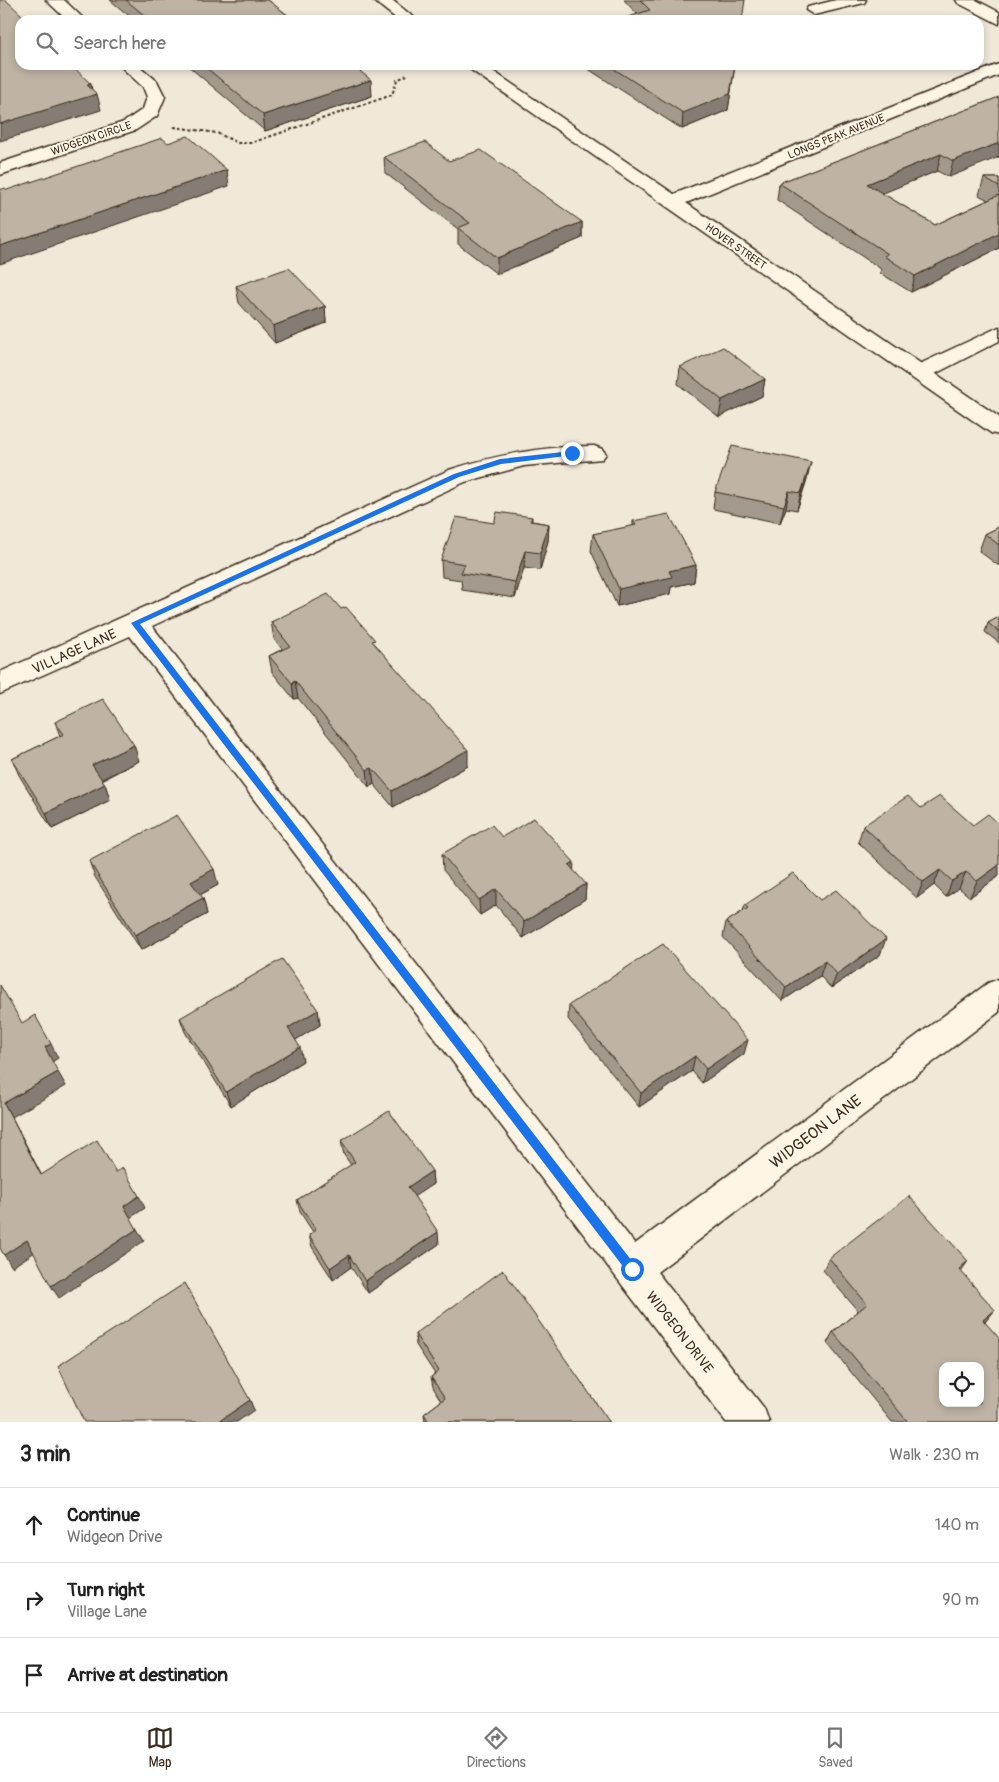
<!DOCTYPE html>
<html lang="en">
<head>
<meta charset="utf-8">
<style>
	:root { --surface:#fff; --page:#f2f2f2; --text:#222; --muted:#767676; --line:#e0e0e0; --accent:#3b2a1e }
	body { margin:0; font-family:Pangolin,sans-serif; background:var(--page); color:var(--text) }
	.controls { position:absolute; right:15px; bottom:15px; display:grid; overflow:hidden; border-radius:10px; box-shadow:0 2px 8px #0003 }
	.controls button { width:45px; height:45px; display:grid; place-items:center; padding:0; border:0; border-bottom:1px solid var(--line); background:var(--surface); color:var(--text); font:25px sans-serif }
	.stop { position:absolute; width:15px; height:15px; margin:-11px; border:4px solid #1a73e8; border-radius:50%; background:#fff }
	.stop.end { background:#1a73e8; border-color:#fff; box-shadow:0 1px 5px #0008 }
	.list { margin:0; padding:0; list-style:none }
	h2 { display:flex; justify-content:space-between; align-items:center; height:65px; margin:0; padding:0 20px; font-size:21px }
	h2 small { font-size:16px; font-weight:400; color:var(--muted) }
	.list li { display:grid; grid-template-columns:32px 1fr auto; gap:15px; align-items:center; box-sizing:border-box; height:75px; padding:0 20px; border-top:1px solid var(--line) }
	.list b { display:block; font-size:19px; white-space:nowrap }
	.list p { margin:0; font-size:16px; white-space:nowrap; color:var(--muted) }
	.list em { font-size:16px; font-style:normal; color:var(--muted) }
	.icon { flex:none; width:28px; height:28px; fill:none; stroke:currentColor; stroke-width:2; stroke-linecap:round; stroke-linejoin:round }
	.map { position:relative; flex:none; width:999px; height:1422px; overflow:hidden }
	.search { position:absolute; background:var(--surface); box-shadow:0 2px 8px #0003; left:15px; right:15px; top:15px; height:55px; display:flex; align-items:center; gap:12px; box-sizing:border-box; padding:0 18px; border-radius:15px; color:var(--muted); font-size:19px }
	.sheet { height:290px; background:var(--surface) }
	nav { display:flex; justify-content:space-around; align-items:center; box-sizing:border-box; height:70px; border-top:1px solid var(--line); background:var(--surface); font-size:14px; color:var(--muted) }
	nav a { display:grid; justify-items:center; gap:2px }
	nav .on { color:var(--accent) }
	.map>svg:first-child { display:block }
</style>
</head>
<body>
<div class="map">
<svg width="999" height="1422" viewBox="0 0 999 1422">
	<rect width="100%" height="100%" fill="#f0e9d9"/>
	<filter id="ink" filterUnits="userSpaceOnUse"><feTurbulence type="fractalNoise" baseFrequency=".02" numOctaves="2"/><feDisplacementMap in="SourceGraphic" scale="10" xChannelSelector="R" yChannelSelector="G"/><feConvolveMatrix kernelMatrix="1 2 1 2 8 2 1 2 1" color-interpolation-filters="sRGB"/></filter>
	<g filter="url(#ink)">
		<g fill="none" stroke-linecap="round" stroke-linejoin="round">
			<g stroke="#3b2a1e" stroke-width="3">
				<path id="street" d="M46 0H64L85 20H67Z
					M836 0H866L864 3 814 15 806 10 808 7Z
					M956 0H976L999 12V24L958 3Z
					M119 65H138L157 81 165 97 157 116 136 130 0 175V163L124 122 143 109 147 97 143 87Z
					M999 327V341L927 378 919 380 911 378 908 373 911 368Z
					M594 446 602 449 606 454 602 459 524 466 465 482 152 626 635 1244 988 983 999 979V1012L657 1272 764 1408 769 1422H726L130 636 0 694V672L449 470C496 455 543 446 594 446Z"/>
			</g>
			<g stroke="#3b2a1e" stroke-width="3">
				<path id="secondary" d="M373 0H392L417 20H398Z
					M999 64V75L686 203 999 417V435L991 433 464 65H484L674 194Z"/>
			</g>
			<path stroke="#3b2a1e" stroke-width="2" stroke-dasharray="3 2.5" stroke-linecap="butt" d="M174 127 217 133 238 143H251L392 95 397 80 407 75"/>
			<use href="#street" fill="#fcf5e5" fill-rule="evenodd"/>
			<use href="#secondary" fill="#fcf5e5" fill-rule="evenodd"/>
		</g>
		<path fill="#a39a8d" stroke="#3b2a1e" d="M110 0H268L294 20H134Z
			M624 0H745L637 14Z
			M187 65H352L372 96 265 131Z
			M582 65H735L728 110 682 129Z
			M999 97 949 177 937 171 882 193 935 225 988 200 979 195 984 178H999V248L911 292 880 273 881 269 777 200 779 183Z
			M384 157 449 161 582 222V238L497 274 458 244V229L385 173Z
			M236 286 325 306 326 323 275 343 239 303Z
			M680 367 765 379 762 396 719 417 678 384Z
			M807 479 797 510 786 508 780 523 713 509 715 492Z
			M532 517V521L549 524 548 541 540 570 524 568 515 598 462 590 461 580 442 577 441 560 494 523Z
			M633 521 696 565 694 582 671 587 670 594 617 606 591 551 593 534 633 526Z
			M999 527V566L979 551 985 534Z
			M341 609 376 645 468 766 393 807 374 784 369 787 298 698 294 699 272 672 269 656 282 649 274 639 271 622Z
			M999 617V643L985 632 988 623Z
			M55 722 139 761 102 780 105 784 110 800 52 829 19 775 12 759 60 736Z
			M921 808 999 876 970 897 959 888 946 897 934 885 917 898 858 842 863 826Z
			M502 837 586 884 585 899 523 938 496 905 480 915 443 870 442 854Z
			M89 861 218 885 200 895 203 898 207 914 141 950 95 877Z
			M820 900 880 955 831 988 820 976 782 1001 723 937 726 922 743 911 745 905Z
			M569 1005 744 1054 702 1083 692 1071 639 1107 568 1019Z
			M318 1010 320 1025 295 1040 303 1061 231 1106 185 1032 180 1018Z
			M341 1141 432 1171 433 1184 414 1196 439 1244 368 1293 351 1267 333 1280 312 1247 309 1235 313 1232 300 1212 297 1200 351 1165 344 1155Z
			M829 1258 961 1271 986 1321 985 1322 999 1422H892L827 1343 833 1332 858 1311 823 1270Z
			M415 1334 610 1422H425L424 1414 441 1401 433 1387 431 1377 435 1374 416 1345Z"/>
		<path fill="#857d73" stroke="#3b2a1e" d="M735 65 728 110 682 129 683 113Z
			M371 80 372 96 265 131 263 115Z
			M91 84 93 96 97 94 101 110 0 141V124Z
			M999 143V157L949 177 953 161Z
			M941 154 937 171 864 201 867 184Z
			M227 170 229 186 0 264V246Z
			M582 222V238L497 274V258Z
			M999 233V248L911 292 915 276Z
			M325 306 326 323 275 343 273 326Z
			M765 379 762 396 719 417 722 400Z
			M811 462 807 479 797 510 801 493Z
			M789 491 786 508 780 523 784 506Z
			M549 524 548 541 540 570V553Z
			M525 551 524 568 515 598V582Z
			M696 565 694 582 671 587 670 594 617 606 619 589 669 571Z
			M295 681 298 698 294 699 292 683Z
			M134 745 139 761 98 781 92 765Z
			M468 750V766L393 807 392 791Z
			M372 768 374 784 369 787 367 770Z
			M105 784 110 800 52 829 46 813Z
			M574 862 573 878 569 865Z
			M999 865V876L970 897 977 881Z
			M214 869 218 885 196 897 191 882Z
			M940 870 934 885 917 898 923 882Z
			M966 872 959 888 946 897 952 881Z
			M586 884 585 899 523 938 524 922Z
			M496 889V905L480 915 479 900Z
			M203 898 207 914 141 950 135 935Z
			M886 939 880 955 831 988 837 974Z
			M825 961 820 976 782 1001 786 987Z
			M318 1010 320 1025 291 1043 288 1028Z
			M748 1040 744 1054 702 1083 706 1069Z
			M51 1044 58 1058 52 1062 45 1047Z
			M300 1047 303 1061 231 1106 226 1092Z
			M695 1056 692 1071 639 1107 641 1093Z
			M58 1072 66 1086 12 1117 48 1188 41 1175 4 1103Z
			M432 1171 433 1184 409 1200 408 1187Z
			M139 1196 145 1208 130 1218 124 1206Z
			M137 1229 144 1241 59 1298 51 1286Z
			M438 1232 439 1244 368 1293 365 1281Z
			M27 1240 35 1252 12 1267 4 1255Z
			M349 1255 351 1267 333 1280 330 1268Z
			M968 1261 960 1273 959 1269Z
			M995 1310 986 1321 975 1331 983 1320Z
			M250 1400 254 1410 237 1422H218Z"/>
		<path fill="#beb3a4" stroke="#3b2a1e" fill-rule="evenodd" d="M0 0H6L27 20H20V65H71L91 84 87 85 97 94 0 124Z
			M126 0H268L294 20H150Z
			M640 0H745L742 20H619L650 10Z
			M203 65H352L371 80 263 115Z
			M608 65H735L730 94 683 113Z
			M999 97V143L953 161 941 154 867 184 935 225 999 195V233L915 276 884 256 888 254 779 183Z
			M188 136 227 170 0 246V190L5 188 7 190 162 138 168 143Z
			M425 142 449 161 481 150 582 222 497 258 458 228 470 223 384 157Z
			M984 178H999V187Z
			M289 268 325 306 273 326 236 286Z
			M723 347 765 379 722 400 680 367Z
			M732 446 811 462 801 493 789 491 784 506 715 492Z
			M497 512 532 517 530 521 549 524 540 553 525 551 515 582 461 573 465 564 441 560 456 517 494 523Z
			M669 514 696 565 669 571 672 577 619 589 593 534 636 525 633 521Z
			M999 527V545L985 534Z
			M328 594 341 609 346 607 375 640 372 641 468 750 392 791 372 768 367 770 295 681 292 683 269 656 290 646 271 622Z
			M999 617V632L988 623Z
			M103 699 134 745 92 765 105 784 46 813 12 759 64 734 55 722Z
			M908 796 921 808 940 796 973 825 988 814 999 824V865L977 881 966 872 952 881 940 870 923 882 863 826Z
			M177 815 214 869 191 882 203 898 135 935 89 861Z
			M534 818 574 862 569 865 586 884 524 922 496 889 479 900 442 854 492 825 502 837Z
			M793 873 820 900 836 890 886 939 837 974 825 961 786 987 726 922 748 908 745 905Z
			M663 944 748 1040 706 1069 695 1056 641 1093 569 1005Z
			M282 959 318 1010 288 1028 300 1047 226 1092 180 1018Z
			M0 985 22 1023 35 1015 51 1044 45 1047 58 1072 4 1103 41 1175 97 1140 116 1172 123 1168 139 1196 124 1206 137 1229 51 1286 27 1240 4 1255 0 1248Z
			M389 1111 432 1171 408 1187 438 1232 365 1281 349 1255 330 1268 309 1235 316 1230 297 1200 355 1162 341 1141Z
			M909 1196 968 1261 959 1269 995 1310 983 1320 999 1338V1422H908L833 1332 867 1304 829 1258ZM943 1366H980V1403H943Z
			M503 1270 608 1420 610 1422H429L424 1414 445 1398 431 1377 439 1371 415 1334Z
			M185 1283 250 1400 218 1422H84L58 1366Z"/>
	</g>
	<path fill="#1a73e8" d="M572 451 574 455 501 464 459 477 140 624 635 1265V1273L632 1274 628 1273 131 623 454 474 500 459Z"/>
	<g text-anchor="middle" stroke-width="4" stroke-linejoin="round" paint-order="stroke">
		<g font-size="11" fill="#3b2a1e" stroke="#fcf5e5">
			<text transform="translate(836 136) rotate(-22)" y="4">LONGS PEAK AVENUE</text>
			<text transform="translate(91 138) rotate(-19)" y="4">WIDGEON CIRCLE</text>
			<text transform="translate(736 246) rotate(35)" y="4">HOVER STREET</text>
		</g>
		<g font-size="14" fill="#3b2a1e" stroke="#fcf5e5">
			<text transform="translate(74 651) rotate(-24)" y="5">VILLAGE LANE</text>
			<text transform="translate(680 1332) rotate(52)" y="5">WIDGEON DRIVE</text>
		</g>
		<g font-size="16" fill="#3b2a1e" stroke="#fcf5e5">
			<text transform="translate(815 1131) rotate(-37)" y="6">WIDGEON LANE</text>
		</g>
	</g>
</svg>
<div class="controls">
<button><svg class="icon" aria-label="locate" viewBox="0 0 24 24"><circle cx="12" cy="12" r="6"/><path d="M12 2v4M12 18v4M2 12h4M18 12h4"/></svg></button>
</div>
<div class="stop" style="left:632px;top:1269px"></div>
<div class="stop end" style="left:572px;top:453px"></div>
<div class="search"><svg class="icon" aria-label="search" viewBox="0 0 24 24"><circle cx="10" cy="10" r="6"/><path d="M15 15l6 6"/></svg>Search here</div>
</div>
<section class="sheet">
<h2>3 min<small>Walk · 230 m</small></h2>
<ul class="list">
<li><svg class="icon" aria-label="ahead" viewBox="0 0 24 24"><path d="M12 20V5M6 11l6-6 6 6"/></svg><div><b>Continue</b><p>Widgeon Drive</p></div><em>140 m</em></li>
<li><svg class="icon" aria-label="right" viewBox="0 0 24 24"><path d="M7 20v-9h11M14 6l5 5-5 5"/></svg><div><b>Turn right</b><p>Village Lane</p></div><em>90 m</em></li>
<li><svg class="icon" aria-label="arrive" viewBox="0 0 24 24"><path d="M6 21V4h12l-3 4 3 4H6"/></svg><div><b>Arrive at destination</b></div></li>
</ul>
</section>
<nav>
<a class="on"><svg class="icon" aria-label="map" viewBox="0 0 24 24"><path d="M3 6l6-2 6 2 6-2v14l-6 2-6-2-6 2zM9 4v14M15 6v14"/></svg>Map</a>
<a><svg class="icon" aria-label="directions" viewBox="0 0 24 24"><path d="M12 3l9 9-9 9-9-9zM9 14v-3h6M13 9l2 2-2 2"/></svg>Directions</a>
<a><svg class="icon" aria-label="saved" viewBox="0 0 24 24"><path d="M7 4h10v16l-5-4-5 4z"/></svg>Saved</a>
</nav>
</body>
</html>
